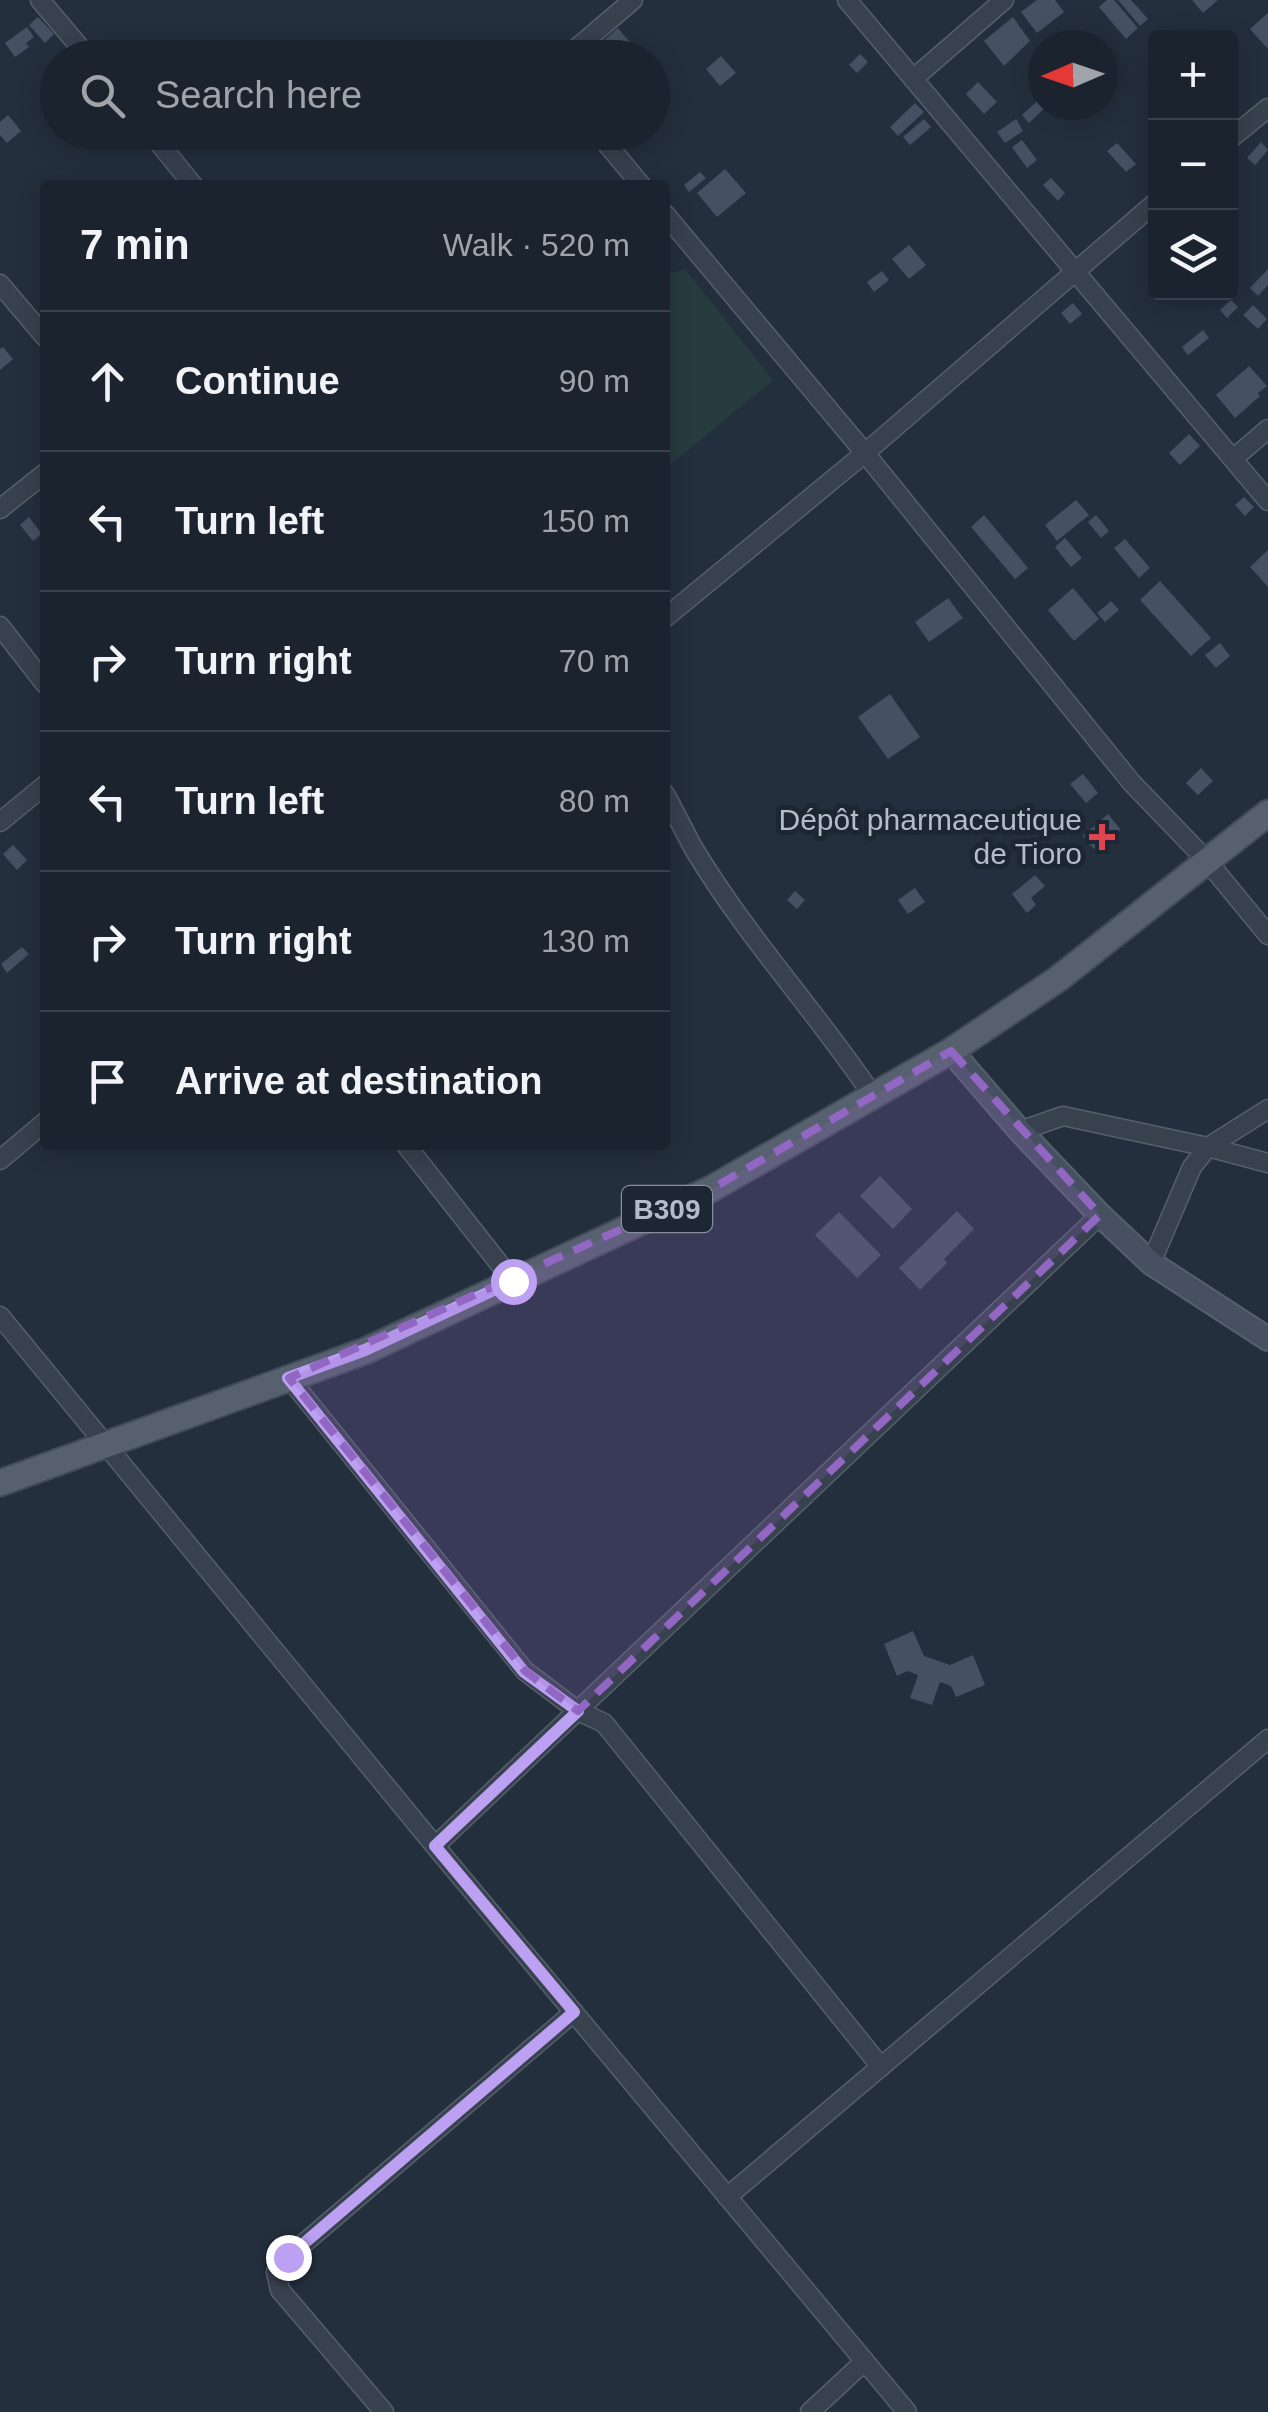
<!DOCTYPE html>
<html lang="en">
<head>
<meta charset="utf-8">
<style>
	:root { --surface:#1b232e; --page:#282f3a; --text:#f1f3f6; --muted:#a0a4aa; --line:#39404a }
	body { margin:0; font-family:Helvetica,sans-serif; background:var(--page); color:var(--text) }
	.controls { position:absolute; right:30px; top:30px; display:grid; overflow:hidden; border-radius:10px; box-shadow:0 5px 25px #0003 }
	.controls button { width:90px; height:90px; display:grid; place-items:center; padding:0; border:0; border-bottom:2px solid var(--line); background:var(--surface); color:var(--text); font:50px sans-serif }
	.compass { position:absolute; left:1028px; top:30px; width:90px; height:90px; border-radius:50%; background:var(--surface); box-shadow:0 5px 25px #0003; rotate:268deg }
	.stop { position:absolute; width:30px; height:30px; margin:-22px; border:8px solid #bca0f2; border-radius:50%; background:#fff }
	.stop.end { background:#bca0f2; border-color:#fff; box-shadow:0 2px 10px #0008 }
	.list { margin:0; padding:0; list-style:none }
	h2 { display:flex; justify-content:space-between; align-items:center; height:130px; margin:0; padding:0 40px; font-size:42px }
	h2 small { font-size:32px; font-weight:400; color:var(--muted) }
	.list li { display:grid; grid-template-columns:65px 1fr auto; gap:30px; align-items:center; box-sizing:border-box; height:140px; padding:0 40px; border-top:2px solid var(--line) }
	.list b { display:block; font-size:38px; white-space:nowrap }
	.list em { font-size:32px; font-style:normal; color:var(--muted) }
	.icon { flex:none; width:55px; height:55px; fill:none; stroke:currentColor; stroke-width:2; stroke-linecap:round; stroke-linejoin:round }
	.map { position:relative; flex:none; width:1268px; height:2412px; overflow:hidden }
	.search { position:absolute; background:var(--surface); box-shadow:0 5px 25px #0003; left:40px; top:40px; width:630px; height:110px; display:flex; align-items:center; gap:25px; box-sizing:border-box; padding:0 35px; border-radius:55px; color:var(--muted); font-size:38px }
	.panel { position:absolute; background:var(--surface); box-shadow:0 5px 25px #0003; left:40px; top:180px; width:630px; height:970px; border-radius:10px }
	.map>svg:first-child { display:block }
</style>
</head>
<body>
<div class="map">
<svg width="1268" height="2412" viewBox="0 0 1268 2412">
	<rect width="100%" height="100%" fill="#242f3e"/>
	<path fill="#263c3f" d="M685 269 773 380 665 469V276Z"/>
	<path fill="#455162" d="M1037 0H1055L1064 12 1037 33 1021 12Z
		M1107 0H1114L1138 28 1126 39 1099 7Z
		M1118 0H1131L1148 19 1140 26Z
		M1192 0H1218L1203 13Z
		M1268 13V49L1250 29Z
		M38 17 54 34 45 43 29 25Z
		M1013 17 1030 41 1004 66 984 41Z
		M27 27 34 37 26 43 29 47 15 57 5 43Z
		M618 28 638 52 632 58H613L601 43Z
		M597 44 607 58H580Z
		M860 54 868 62 857 73 849 65Z
		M721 56 736 73 720 86 706 69Z
		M978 82 997 102 984 114 966 94Z
		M1043 96V105H1048L1029 123 1022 115Z
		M915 103 924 112 898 136 890 127Z
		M8 115 21 131 7 143 0 135V122Z
		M924 119 931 127 910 145 903 137Z
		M1016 119 1023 131 1005 143 997 132Z
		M69 132H102L82 149Z
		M1022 140 1037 160 1027 168 1012 147Z
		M1261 142 1268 150 1255 165 1247 158Z
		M1117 143 1136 164 1126 172 1107 151Z
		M725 169 746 193 717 217 697 193Z
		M700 172 706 178 689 192 684 185Z
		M1051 178 1065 193 1058 201 1043 185Z
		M909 245 926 265 909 279 892 259Z
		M1268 269V285L1258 296 1250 288Z
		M882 271 889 280 874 292 867 282Z
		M1231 300 1238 307 1227 318 1220 310Z
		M1073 303 1082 314 1070 324 1061 313Z
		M1253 305 1267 319 1258 329 1243 315Z
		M1203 330 1209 338 1188 355 1182 347Z
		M3 347 13 359 0 370V349Z
		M1249 366 1267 386 1258 393 1260 396 1235 418 1216 395Z
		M1189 434 1200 446 1180 465 1169 453Z
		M1244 497 1254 507 1245 516 1235 505Z
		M1076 500 1089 515 1057 541 1045 525Z
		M984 515 1028 568 1015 579 971 527Z
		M1096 515 1109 531 1101 538 1088 522Z
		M29 517 42 534 33 541 20 525Z
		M1065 538 1082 558 1071 567 1055 547Z
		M1125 539 1150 568 1139 578 1114 548Z
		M1268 550V587L1250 567Z
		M1160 581 1211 638 1191 656 1140 600Z
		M1073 588 1099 619 1074 641 1048 610Z
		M948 598 963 618 929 642 915 622Z
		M1111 601 1119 610 1105 622 1097 613Z
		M1220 643 1230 656 1216 668 1205 655Z
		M890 694 920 737 888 759 858 717Z
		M1201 768 1213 781 1198 795 1186 783Z
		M1083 774 1098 793 1086 803 1070 784Z
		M1108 814 1121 830 1096 851 1083 836Z
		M13 845 27 860 17 870 3 854Z
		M1035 875 1045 886 1031 898 1036 905 1027 913 1012 894Z
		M915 888 925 902 908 914 898 900Z
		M795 891 805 900 797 909 787 900Z
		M22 947 29 954 7 973 1 964Z
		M880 1176 912 1209 893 1229 860 1196Z
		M957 1211 974 1229 944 1259 947 1263 920 1290 899 1268Z
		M839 1212 881 1255 857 1278 815 1235Z
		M913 1631 924 1656 950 1665 973 1655 985 1685 956 1697 951 1686 940 1682 932 1705 910 1698 918 1675 907 1671 897 1676 884 1644Z"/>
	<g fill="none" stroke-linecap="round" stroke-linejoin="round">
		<g stroke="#565f6c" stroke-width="21">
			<path id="street" d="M40 0 89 58
				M847 0 1268 501
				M565 58 633 0
				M913 79 1004 0
				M150 132 193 185
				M597 132 641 185
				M1230 139 1268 108
				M665 214 865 453 1131 782 1208 862 1268 935
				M0 284 45 337
				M1233 459 1268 429
				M0 509 45 473
				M665 618 865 453 1156 202
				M0 626 45 684
				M665 794C675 812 684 831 694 849 746 936 816 1011 873 1096
				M0 822 45 785
				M1020 1131 1063 1116 1208 1147 1268 1163
				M406 1145 513 1281
				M0 1160 45 1122
				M1151 1263 1192 1167 1208 1147 1268 1109
				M0 1316 435 1846 907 2412
				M289 1378 525 1671 578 1711 604 1723 881 2067
				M435 1846 1100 1215
				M727 2197 1268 1739
				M384 2412 280 2290 276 2272 288 2257 574 2012
				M810 2412 864 2362"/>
		</g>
		<g stroke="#565f6c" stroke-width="26">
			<path id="secondary" d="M951 1051 1020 1131 1100 1215 1151 1263 1268 1339"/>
		</g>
		<g stroke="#414a57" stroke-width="29">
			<path id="primary" d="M0 1483 365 1351 711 1189 951 1051 1058 979 1268 813"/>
		</g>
		<use href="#street" stroke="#38414e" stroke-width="18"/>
		<use href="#secondary" stroke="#465061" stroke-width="22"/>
		<use href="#primary" stroke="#56606e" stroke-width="25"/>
	</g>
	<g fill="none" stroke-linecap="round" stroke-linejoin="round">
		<path stroke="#bca0f2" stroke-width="12" d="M288 2257 574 2012 435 1846 578 1711 524 1672 288 1378 365 1350 513 1281"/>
	</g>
	<path fill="#9266c3" fill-opacity="0.2" stroke="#9266c3" stroke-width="8" stroke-dasharray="20 12" stroke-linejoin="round" d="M951 1051 1100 1215 578 1711 525 1671 289 1378 711 1189Z"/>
	<path fill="#e0444e" stroke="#1d2633" stroke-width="4" d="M1097 822h10v10h10v10h-10v10h-10v-10h-10v-10h10z"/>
	<g text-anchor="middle" stroke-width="10" stroke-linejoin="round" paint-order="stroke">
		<rect fill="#1d2633" stroke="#878f9c" stroke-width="2.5" x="622" y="1186" width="90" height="46" rx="8"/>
		<g font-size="28" font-weight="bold" fill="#b4bcc9">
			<text x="667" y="1219">B309</text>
		</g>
		<g font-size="30" fill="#b4bcc9" stroke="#1d2633" text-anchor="end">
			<text x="1082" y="830">Dépôt pharmaceutique<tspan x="1082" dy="34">de Tioro</tspan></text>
		</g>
	</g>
</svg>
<div class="controls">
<button>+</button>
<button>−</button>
<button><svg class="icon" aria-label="layers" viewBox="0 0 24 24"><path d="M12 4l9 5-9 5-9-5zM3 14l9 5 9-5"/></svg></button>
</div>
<svg class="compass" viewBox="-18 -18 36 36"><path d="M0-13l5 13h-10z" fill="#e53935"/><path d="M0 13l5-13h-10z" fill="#a0a4aa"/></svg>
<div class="stop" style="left:513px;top:1281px"></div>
<div class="stop end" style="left:288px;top:2257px"></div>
<div class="search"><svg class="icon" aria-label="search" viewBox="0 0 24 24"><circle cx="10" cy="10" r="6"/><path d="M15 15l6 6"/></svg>Search here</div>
<section class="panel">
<h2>7 min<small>Walk · 520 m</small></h2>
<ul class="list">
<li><svg class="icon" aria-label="ahead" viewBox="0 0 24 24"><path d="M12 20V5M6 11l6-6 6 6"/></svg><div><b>Continue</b></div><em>90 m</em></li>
<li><svg class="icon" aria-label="left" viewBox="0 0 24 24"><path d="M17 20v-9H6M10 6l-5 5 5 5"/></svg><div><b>Turn left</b></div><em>150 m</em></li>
<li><svg class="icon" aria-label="right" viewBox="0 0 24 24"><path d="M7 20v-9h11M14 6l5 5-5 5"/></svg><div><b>Turn right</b></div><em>70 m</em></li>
<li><svg class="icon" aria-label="left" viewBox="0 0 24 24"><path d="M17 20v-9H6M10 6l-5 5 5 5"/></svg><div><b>Turn left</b></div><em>80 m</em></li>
<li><svg class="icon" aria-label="right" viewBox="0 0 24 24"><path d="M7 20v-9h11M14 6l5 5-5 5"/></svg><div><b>Turn right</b></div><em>130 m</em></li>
<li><svg class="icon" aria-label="arrive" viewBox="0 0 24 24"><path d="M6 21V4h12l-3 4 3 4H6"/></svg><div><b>Arrive at destination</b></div></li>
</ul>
</section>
</div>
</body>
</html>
